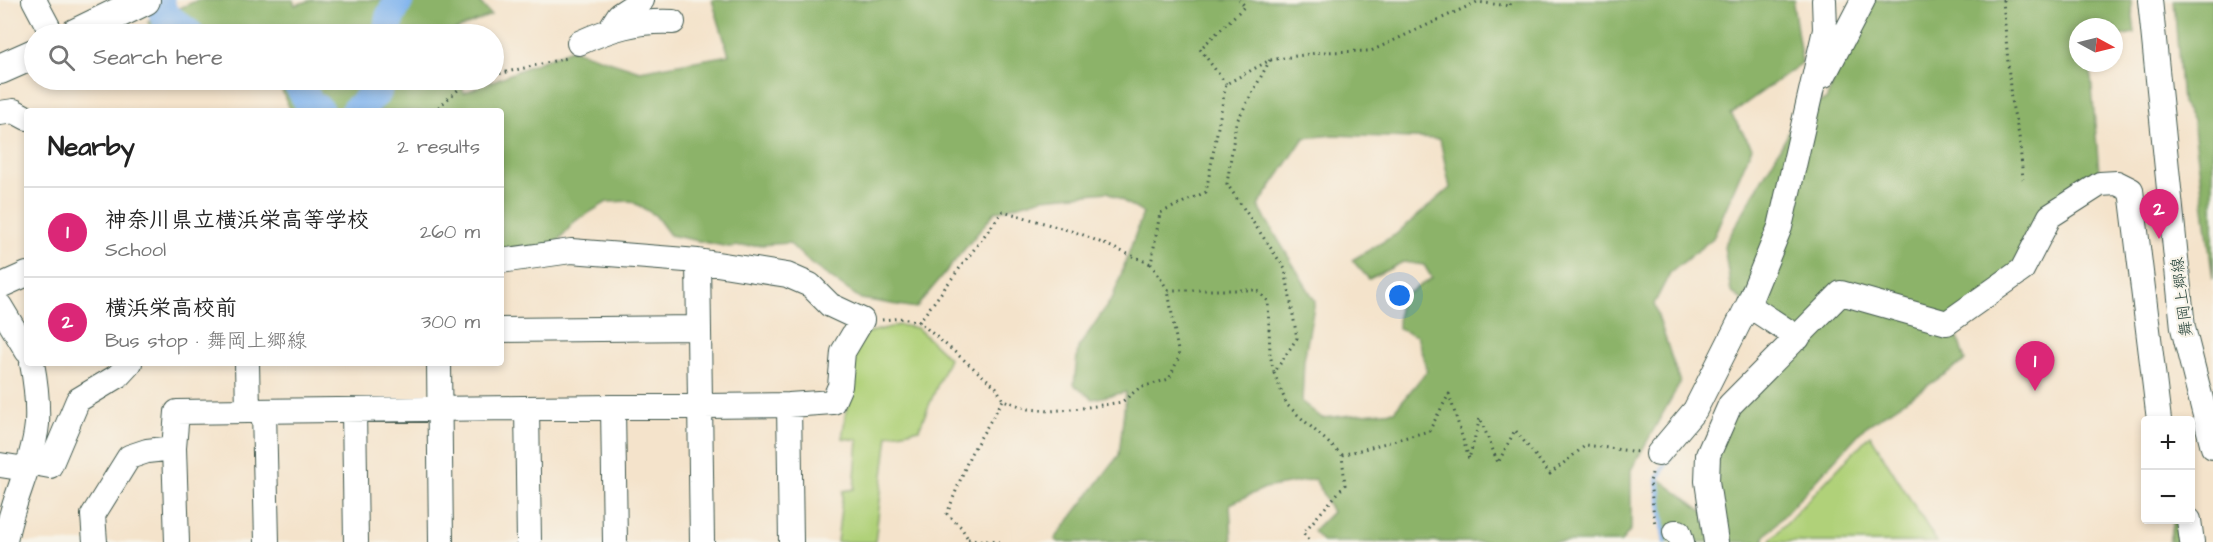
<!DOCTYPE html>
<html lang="en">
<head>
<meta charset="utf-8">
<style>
	:root { --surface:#fff; --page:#f6f6f6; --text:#222; --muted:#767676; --line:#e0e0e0; --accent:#db2777 }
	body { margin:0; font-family:"Architects Daughter","Klee One",sans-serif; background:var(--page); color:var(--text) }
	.controls { position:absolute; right:18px; bottom:18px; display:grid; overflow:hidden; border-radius:6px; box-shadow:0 3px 9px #0003 }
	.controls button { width:54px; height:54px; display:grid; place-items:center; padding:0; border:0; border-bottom:2px solid var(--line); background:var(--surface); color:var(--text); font:30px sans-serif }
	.compass { position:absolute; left:2069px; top:18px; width:54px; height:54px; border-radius:50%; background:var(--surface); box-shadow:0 3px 9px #0003; rotate:97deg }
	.you { position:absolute; left:1400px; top:296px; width:21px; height:21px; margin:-15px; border:4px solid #fff; border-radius:50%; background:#1a73e8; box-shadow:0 0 0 9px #1a73e833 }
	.badge { display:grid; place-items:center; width:39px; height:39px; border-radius:50%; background:var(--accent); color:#fff; font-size:20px; font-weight:700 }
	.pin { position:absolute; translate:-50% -50px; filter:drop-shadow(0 2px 3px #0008) }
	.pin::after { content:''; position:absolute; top:32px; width:21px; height:18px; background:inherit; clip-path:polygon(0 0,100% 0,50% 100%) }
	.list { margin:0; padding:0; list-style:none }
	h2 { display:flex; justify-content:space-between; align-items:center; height:78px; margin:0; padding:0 24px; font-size:26px }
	h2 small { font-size:20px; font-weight:400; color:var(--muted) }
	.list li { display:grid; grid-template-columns:39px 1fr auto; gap:18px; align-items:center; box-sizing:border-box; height:90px; padding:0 24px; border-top:2px solid var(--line) }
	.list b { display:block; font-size:22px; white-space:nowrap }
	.list p { margin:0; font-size:20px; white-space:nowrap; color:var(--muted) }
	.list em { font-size:20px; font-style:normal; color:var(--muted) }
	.icon { flex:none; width:33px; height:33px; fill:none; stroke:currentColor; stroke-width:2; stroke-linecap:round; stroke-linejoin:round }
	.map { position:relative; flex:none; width:2213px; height:542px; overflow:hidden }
	.search { position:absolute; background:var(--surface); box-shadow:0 3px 9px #0003; left:24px; top:24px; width:480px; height:66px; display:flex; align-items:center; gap:15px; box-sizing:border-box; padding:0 21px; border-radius:33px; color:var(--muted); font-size:22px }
	.panel { position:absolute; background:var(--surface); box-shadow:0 3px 9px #0003; left:24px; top:108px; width:480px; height:258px; border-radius:6px }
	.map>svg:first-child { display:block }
</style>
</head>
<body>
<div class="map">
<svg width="2213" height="542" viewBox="0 0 2213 542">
	<rect width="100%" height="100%" fill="#f7f3e8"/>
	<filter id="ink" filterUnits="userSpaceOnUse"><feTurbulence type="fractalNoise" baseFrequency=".0167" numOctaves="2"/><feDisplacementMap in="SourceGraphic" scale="12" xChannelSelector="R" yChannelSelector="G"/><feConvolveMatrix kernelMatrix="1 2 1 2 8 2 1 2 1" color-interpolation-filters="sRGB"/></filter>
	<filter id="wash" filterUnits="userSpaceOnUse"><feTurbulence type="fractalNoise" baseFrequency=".008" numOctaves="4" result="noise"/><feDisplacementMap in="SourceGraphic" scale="24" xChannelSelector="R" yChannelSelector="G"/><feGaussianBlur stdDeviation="1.35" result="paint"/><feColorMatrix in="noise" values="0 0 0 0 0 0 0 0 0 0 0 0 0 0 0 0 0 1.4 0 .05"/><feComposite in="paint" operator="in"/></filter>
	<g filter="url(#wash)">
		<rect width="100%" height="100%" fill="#f4e3cb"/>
		<path fill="#b0d179" stroke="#688756" stroke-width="1.5" d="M899 325 917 328 949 358 919 429 888 435 875 542H837L843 491 854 489 858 440 842 438 848 401 841 399 846 360 867 333Z
			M1870 435 1937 542H1771L1772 538Z"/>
		<path fill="#8cb369" stroke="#56784e" stroke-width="1.5" fill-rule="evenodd" d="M198 0H293L295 5 312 0H395L386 15 383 34H153L148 22Z
			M411 0H478L491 15 446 34H395L397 21Z
			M712 0H1795L1793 4 1802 63 1731 114 1752 147 1713 238 1670 273 1654 304 1680 383 1631 470V529L1621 542H1323L1313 531 1332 512 1315 479 1265 488 1230 504 1232 542H1059L1055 539 1119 455 1126 392 1093 399 1074 385 1078 348 1113 297 1143 213 1108 192 1043 198 995 212 916 308 861 299 811 264 789 243 728 247 670 235 655 215 631 201 607 202 575 221 553 247 501 255V111H366L383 92 385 80H460L464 93 571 49 640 71 729 55ZM1333 135 1440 139 1450 188 1395 235 1352 260 1369 279 1403 262 1424 265 1432 278 1399 299 1398 329 1417 336 1427 371 1394 411 1322 418 1302 402 1304 360 1315 301 1258 206 1304 138Z
			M1867 0H2131L2135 33 2114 37V27H2078V63H2090L2100 184 2050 216 2022 270 1952 319 1965 361 1865 427 1764 537V542H1665L1658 478 1713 519 1707 481 1730 405 1797 338 1731 292 1724 246 1787 136 1796 110 1826 100Z
			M2174 0H2213V279L2193 120 2182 103Z
			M300 80H374C372 102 346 118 324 109 311 103 305 91 300 80Z
			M293 87 304 107 310 111H291L282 91Z
			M2173 520H2189L2192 542H2169Z"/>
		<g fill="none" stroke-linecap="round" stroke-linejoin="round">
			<path stroke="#80b4ee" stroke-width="5" d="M1665 542 1658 478 1670 457"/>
			<path stroke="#80b4ee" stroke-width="30" d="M159 0 164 15 189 34
				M387 34 390 17 399 0
				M296 80 310 104 320 111
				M355 111 377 92 379 80"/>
		</g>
	</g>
	<g filter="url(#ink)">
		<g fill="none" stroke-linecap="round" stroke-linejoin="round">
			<g stroke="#3f564b" stroke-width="26">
				<path id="minor" d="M34 0 52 34
					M2150 0 2183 328 2213 447
					M610 29 619 15 642 0
					M579 43C610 29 638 20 673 22
					M1824 75 1863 0
					M0 113 14 111 27 118
					M698 261 702 542
					M0 286 27 274
					M1748 305 1780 227 1825 30 1824 0
					M0 306 27 351
					M501 330 699 328
					M247 363 248 411 789 405 833 402 840 386 843 352 862 320 830 305 810 285 787 275 698 261 571 251 501 261
					M439 363 441 542
					M789 405 791 542
					M613 407 615 542
					M527 408 529 542
					M354 410 356 542
					M264 411 267 542
					M174 448 177 542
					M1658 454 1695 410 1748 305 1798 338
					M28 462 50 466 78 400 118 376 130 363
					M0 465 26 469
					M2189 520 2192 542
					M1675 532H1679L1682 542
					M5 542C11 502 33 465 37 424 38 403 36 384 32 363
					M95 542 93 515 129 457 147 451 174 448 177 412 248 411
					M1716 542 1707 481 1708 455 1730 405 1841 293 1947 323 2022 270 2050 216 2100 184 2117 183 2131 190 2159 420"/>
			</g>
			<g stroke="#3f564b" stroke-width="32">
				<path id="major" d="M75 34 145 0
					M0 69 34 54"/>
			</g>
			<path stroke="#3f564b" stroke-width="3" stroke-dasharray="1.5 4.5" stroke-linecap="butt" d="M2003 0 2011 100 2019 135 2023 179
				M1270 60 1236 123 1227 184 1285 269 1297 338 1274 373 1287 405 1342 455 1345 485 1303 533 1311 542
				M494 75 567 58
				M1226 84 1200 49 1245 6 1239 0
				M434 111 467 82 477 80
				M1168 290 1151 264 1160 213 1206 192 1226 84 1270 60 1323 52 1371 51 1477 2 1510 6 1511 0
				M882 320 903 318 919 322 996 387 1003 400 1029 409 1050 411 1082 408 1122 402 1139 388 1169 379 1179 357 1168 290H1257L1268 301 1270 354 1274 373
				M919 322 1003 211 1081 234 1151 264
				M1342 455 1429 431 1449 394 1469 459 1480 418 1498 463 1515 430 1550 474 1586 445 1638 452
				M1652 473 1650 482 1655 525
				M968 539 999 542
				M970 542 961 527 947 514 970 455 1003 400"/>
			<use href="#minor" stroke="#fff" stroke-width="24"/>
			<use href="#major" stroke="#fff" stroke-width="30"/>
		</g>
	</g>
	<g text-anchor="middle" stroke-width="4.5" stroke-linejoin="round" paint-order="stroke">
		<g font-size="16" fill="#1f3d34" stroke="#f7f3e8">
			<text transform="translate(2181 297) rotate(-97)" y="6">舞岡上郷線</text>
		</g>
	</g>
</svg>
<div class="controls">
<button>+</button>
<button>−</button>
</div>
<svg class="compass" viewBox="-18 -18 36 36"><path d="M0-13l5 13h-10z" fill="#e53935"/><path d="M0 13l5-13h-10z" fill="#767676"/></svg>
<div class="you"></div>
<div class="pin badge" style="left:2035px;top:391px">1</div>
<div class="pin badge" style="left:2159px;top:239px">2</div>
<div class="search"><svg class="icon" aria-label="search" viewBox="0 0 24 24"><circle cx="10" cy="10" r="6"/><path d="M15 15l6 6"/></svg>Search here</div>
<section class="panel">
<h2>Nearby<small>2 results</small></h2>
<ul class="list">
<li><span class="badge">1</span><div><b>神奈川県立横浜栄高等学校</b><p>School</p></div><em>260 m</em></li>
<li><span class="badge">2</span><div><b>横浜栄高校前</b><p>Bus stop · 舞岡上郷線</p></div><em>300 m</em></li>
</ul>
</section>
</div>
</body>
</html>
